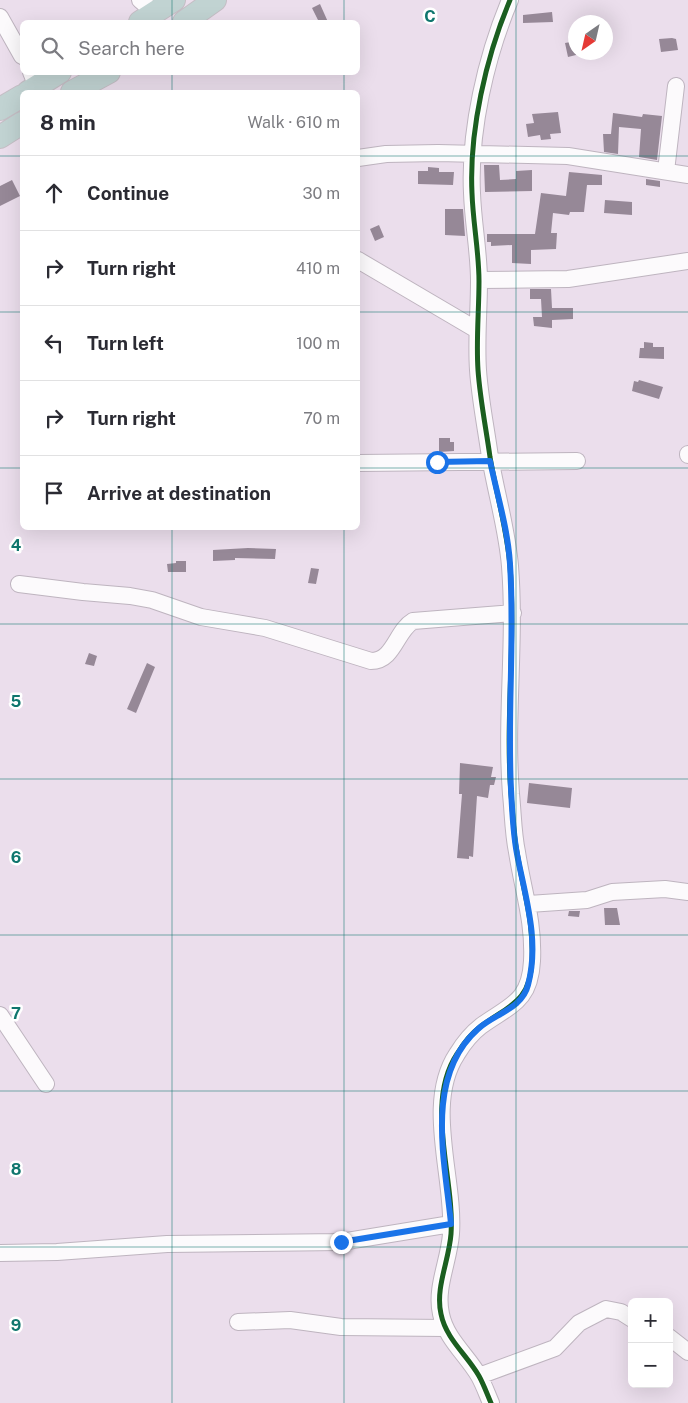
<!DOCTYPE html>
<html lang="en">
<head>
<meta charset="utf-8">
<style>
	:root { --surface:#fff; --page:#f7f7f7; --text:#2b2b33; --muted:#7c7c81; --line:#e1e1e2 }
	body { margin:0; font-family:"Public Sans",sans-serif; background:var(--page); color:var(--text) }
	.controls { position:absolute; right:15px; bottom:15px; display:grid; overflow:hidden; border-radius:8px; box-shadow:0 5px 20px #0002 }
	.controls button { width:45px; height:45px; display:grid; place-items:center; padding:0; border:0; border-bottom:1px solid var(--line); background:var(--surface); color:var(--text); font:25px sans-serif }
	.compass { position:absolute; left:568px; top:15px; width:45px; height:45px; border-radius:50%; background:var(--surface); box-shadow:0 5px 20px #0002; rotate:214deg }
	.stop { position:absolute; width:15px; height:15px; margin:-11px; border:4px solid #1a73e8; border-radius:50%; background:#fff }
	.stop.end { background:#1a73e8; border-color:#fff; box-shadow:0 1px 5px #0008 }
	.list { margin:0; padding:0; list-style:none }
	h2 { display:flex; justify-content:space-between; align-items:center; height:65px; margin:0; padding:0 20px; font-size:21px }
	h2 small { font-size:16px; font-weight:400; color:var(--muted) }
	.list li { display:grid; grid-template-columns:32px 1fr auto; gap:15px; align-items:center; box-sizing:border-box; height:75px; padding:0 20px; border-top:1px solid var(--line) }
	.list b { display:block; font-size:19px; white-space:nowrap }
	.list em { font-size:16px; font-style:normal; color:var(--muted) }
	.icon { flex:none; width:28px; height:28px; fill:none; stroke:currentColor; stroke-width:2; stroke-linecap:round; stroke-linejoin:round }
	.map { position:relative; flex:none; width:688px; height:1403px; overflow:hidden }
	.search { position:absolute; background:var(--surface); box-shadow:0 5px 20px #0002; left:20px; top:20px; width:340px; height:55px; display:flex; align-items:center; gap:12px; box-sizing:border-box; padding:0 18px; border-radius:8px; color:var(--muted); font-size:19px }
	.panel { position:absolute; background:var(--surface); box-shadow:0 5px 20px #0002; left:20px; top:90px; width:340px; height:440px; border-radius:8px }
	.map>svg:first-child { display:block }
</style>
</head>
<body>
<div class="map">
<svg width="688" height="1403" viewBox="0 0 688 1403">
	<rect width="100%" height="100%" fill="#ebdeec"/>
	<path fill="#968897" d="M320 4 328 22H319L312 8Z
		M552 12 553 22 523 23V15Z
		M672 38 676 39 678 50 661 52 659 39Z
		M576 41V55L568 57 565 43Z
		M558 112 561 133 550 134 551 139 541 140 540 135 528 137 526 124 534 123 532 114Z
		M613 113 642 117 643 114 662 116 657 160 639 157 641 129 619 127 618 154 604 152 603 134H611Z
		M484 165H499L500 180 516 179V171L532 170V191L485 192Z
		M428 167 439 168V172H454L453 185 418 184V171H428Z
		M569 172 602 175V185H587L584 212H570L569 215 553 213 551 233H557L556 249 531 250V264L512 263V245L491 246V242H487V234H535L541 193 566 196Z
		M646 179 660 181V187L646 185Z
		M12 180 20 196 0 206V186Z
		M605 200 632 202V215L604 213Z
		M445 209H463L465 236 445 235Z
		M379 225 384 237 375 241 370 229Z
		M530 289H551L552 308H573V319L552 320V328L534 326 533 317H542L541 299H530Z
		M644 342 653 343V347H664V359L639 358 640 348H644Z
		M639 380 663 387 659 399 632 391 634 381 638 382Z
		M439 438H450V442H454V451L439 452Z
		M248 548 276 549 275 559 235 558V560L213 561V550Z
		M176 561H186V572H168L167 564 176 563Z
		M311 568 319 569 316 584 308 583Z
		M89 653 97 656 94 666 85 664Z
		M147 663 155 667 136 713 127 709Z
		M460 763 493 767 491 777H496L494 785H490L488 798 477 796 473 857 469 856V859L457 858 462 794H459Z
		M529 783 572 788 570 808 527 803Z
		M604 908H617L620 925H605Z
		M569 911H580L579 917 568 916Z"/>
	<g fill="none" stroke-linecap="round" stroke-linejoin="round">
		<g stroke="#beb4bf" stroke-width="18">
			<path id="minor" d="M140 0 155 13
				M0 17 22 56
				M31 72 37 87
				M358 158 386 154 438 153 568 156 688 175
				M666 171 676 86
				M358 260 477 330
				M479 280 568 279 688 261
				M688 455V454
				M358 463 577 461
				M19 584 83 592 130 596 152 600 201 617 265 628 371 661C394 661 396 631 413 621L513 613
				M529 904 587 900 612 892 665 889 688 892
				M0 1015 46 1084
				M0 1253 57 1252 167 1244 341 1242 451 1224
				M238 1322 290 1320 341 1327 445 1328
				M669 1337 688 1352
				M479 1376 555 1348 579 1323 606 1309 621 1312 632 1319
				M491 1403C487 1394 484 1385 479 1376 467 1355 446 1339 441 1314 435 1288 449 1261 451 1234 455 1178 424 1104 457 1054 463 1044 472 1033 481 1026 510 1005 530 1002 532 961 534 921 523 891 517 852 513 833 513 813 511 794 505 718 516 642 510 566 507 529 496 493 490 457 486 428 480 399 478 370 476 340 479 311 479 281 479 252 473 223 472 193 469 131 486 57 510 0"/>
		</g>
		<g stroke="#c5bec5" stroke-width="24">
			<path id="highway" d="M140 22 174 0
				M184 22 215 0
				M28 92 60 72
				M72 92 109 72
				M0 109 22 96
				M0 137 22 123"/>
		</g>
		<use href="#minor" stroke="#fcfafc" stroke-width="16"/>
		<use href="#highway" stroke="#c1d3d2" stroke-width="22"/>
		<g stroke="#fff" stroke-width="8">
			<path id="cycleway" d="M491 1403C487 1394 484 1385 479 1376 467 1355 446 1339 441 1314 435 1288 449 1261 451 1234 455 1178 424 1104 457 1054 463 1044 472 1033 481 1026 510 1005 530 1002 532 961 534 921 523 891 517 852 513 833 513 813 511 794 505 718 516 642 510 566 507 529 496 493 490 457 486 428 480 399 478 370 476 340 479 311 479 281 479 252 473 223 472 193 469 131 486 57 510 0"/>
		</g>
		<use href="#cycleway" stroke="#1b5e20" stroke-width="5"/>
	</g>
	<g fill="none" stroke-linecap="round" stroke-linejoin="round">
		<path stroke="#1a73e8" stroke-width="6" d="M341 1242 451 1224C445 1160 424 1077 478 1029 494 1014 522 1009 528 985 540 941 525 896 517 854 513 833 512 810 511 789 507 714 515 639 510 564 508 530 497 494 490 461L437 462"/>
	</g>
	<path fill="none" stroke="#0f766e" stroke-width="1" stroke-opacity="0.55" d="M172 0V22M344 0V22M516 0V1403M172 72V92M344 72V92M0 156H22M358 156H688M0 312H22M358 312H688M0 468H22M358 468H688M172 528V1403M344 528V1403M0 624H688M0 779H688M0 935H688M0 1091H688M0 1247H688"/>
	<g font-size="16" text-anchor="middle" font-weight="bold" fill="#0f766e" stroke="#fff" stroke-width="5" stroke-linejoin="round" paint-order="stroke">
		<text x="430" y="22">C</text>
		<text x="16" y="551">4</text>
		<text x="16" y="707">5</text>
		<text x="16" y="863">6</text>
		<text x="16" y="1019">7</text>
		<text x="16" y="1175">8</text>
		<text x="16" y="1331">9</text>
	</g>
</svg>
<div class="controls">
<button>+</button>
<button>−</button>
</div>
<svg class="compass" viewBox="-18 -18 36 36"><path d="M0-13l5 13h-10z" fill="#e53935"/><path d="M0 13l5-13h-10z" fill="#7c7c81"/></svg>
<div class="stop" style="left:437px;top:462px"></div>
<div class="stop end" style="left:341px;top:1242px"></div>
<div class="search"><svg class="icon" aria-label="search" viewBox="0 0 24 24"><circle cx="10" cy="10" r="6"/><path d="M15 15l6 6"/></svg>Search here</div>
<section class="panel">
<h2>8 min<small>Walk · 610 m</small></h2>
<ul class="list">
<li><svg class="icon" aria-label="ahead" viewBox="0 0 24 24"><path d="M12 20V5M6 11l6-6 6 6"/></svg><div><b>Continue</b></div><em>30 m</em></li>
<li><svg class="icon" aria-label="right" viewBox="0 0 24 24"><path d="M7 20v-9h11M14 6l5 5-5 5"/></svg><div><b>Turn right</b></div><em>410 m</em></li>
<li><svg class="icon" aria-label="left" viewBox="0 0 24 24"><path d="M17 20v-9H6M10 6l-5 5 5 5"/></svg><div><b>Turn left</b></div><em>100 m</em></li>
<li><svg class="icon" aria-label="right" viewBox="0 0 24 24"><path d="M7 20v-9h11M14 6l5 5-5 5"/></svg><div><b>Turn right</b></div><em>70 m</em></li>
<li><svg class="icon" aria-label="arrive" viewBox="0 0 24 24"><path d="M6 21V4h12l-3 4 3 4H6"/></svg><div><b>Arrive at destination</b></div></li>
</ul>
</section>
</div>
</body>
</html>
